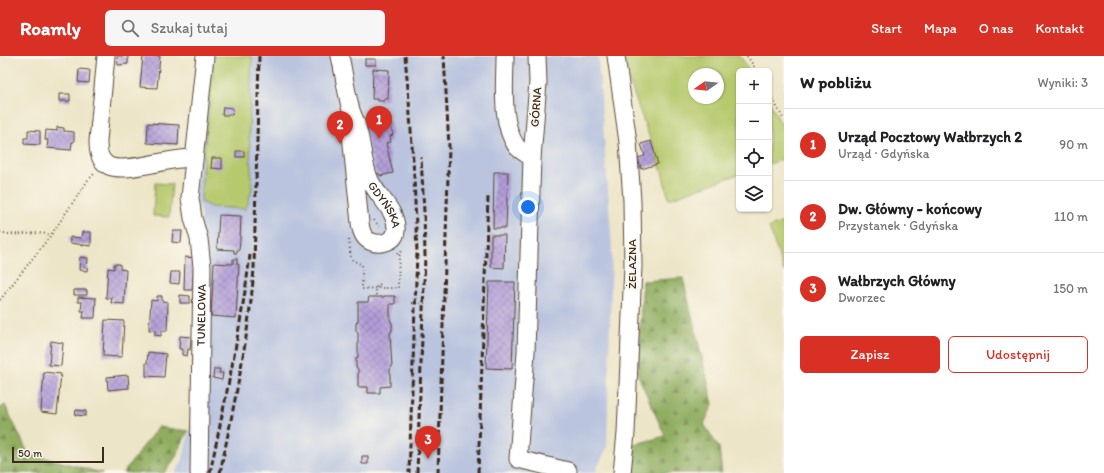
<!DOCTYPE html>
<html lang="pl">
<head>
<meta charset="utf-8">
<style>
	:root { --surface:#fff; --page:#f6f6f6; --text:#202124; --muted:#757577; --line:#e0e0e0; --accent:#d93025 }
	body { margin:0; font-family:Itim,sans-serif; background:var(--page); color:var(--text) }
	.controls { position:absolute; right:12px; top:12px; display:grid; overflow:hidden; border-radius:6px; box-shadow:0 1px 3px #0004 }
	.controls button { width:36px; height:36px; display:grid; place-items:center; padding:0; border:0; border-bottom:1px solid var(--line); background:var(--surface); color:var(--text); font:20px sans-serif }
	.compass { position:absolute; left:688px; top:12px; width:36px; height:36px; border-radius:50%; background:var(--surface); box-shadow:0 1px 3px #0004; rotate:256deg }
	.scale { position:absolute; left:12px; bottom:10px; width:92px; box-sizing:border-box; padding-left:4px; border:2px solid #3b2a1e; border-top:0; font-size:11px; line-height:14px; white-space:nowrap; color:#3b2a1e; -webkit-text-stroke:3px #fbf7ec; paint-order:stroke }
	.you { position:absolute; left:528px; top:151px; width:14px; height:14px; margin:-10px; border:3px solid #fff; border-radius:50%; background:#1a73e8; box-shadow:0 0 0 6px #1a73e833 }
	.badge { display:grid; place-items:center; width:26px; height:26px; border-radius:50%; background:var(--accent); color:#fff; font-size:13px; font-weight:700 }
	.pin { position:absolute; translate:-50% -33px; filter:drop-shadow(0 1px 2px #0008) }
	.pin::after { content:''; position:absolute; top:21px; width:14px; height:12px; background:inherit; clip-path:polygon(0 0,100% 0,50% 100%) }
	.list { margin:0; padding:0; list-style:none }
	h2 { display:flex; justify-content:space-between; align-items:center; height:52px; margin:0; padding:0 16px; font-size:17px }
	h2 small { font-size:13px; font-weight:400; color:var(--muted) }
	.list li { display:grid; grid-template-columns:26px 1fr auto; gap:12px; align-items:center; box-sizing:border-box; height:72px; padding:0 16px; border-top:1px solid var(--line) }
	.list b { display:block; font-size:15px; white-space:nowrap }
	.list p { margin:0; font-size:13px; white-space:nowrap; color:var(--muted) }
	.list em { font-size:13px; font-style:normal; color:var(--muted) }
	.actions { display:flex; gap:8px; padding:12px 16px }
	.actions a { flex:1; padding:9px 0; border:1px solid var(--accent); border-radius:6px; text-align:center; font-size:14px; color:var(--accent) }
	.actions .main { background:var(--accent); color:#fff }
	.icon { flex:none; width:22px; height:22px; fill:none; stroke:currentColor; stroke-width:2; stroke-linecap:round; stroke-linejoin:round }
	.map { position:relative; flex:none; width:784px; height:417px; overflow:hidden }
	header { display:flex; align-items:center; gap:24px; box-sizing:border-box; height:56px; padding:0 20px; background:var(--accent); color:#fff }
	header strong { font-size:19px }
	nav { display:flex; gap:22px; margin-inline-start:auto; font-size:14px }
	.search { width:280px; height:36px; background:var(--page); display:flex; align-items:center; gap:10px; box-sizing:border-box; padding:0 14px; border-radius:6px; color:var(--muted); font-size:15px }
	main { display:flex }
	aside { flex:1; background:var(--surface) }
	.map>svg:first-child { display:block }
</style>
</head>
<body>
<header>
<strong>Roamly</strong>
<div class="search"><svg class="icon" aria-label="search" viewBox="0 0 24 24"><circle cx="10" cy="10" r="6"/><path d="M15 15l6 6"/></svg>Szukaj tutaj</div>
<nav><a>Start</a><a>Mapa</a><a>O nas</a><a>Kontakt</a></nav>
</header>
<main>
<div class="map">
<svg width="784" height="417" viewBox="0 0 784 417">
	<defs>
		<pattern id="forest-firs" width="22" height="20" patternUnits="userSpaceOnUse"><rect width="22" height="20" fill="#90ad60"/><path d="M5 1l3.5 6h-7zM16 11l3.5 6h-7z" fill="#778d4f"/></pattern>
		<pattern id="building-cross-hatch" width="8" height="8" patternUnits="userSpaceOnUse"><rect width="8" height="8" fill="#b29ed9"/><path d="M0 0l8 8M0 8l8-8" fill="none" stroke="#9281af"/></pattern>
	</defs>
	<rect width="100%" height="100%" fill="#fbf7ec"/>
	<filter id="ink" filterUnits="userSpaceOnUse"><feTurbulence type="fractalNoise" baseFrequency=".025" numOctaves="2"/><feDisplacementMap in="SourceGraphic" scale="8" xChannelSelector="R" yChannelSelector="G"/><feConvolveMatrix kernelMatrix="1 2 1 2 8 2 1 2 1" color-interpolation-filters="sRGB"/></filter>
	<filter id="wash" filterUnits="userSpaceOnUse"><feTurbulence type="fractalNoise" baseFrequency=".012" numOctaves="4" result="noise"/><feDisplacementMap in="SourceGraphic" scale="16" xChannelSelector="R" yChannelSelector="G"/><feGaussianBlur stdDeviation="0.9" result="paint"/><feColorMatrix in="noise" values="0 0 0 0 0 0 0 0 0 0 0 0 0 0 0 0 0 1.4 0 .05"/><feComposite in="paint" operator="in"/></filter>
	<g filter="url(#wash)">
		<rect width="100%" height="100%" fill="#ede5c7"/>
		<path fill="#bac4de" d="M210 0H598L612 190 607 391 595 417H175L182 406 195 352 201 158 195 141Z"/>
		<path fill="#b6c96d" stroke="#787a46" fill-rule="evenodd" d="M214 0H252L249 73 252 133 246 153 211 151 201 146 203 106Z
			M623 0H740L750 15H739V118L669 143 662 116 627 19ZM694 18H718V42H694Z
			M769 45 784 74V103L769 108Z
			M155 127 172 128 169 161 153 160Z
			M784 166V216L769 171Z"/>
		<path fill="url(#forest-firs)" stroke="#666c3f" d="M683 222 713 348 704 368 719 392 722 417H633L632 389 665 380 638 319V294L643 225Z
			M5 349 28 397 102 417H0V352Z
			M158 371 188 375 175 402 164 417H123Z"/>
		<g id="blocks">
			<path fill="url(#building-cross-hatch)" d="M117 0H128V8L118 9Z
				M143 0H160L157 32 140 31Z
				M365 3H376V9H365Z
				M79 13 90 14 89 27 78 26Z
				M373 13 389 14 388 43H384V45H378V43H372Z
				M59 38H70V45H59Z
				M223 51 233 52 232 59H222Z
				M390 66 393 79 390 80 391 86 386 87 393 117 380 120 379 117 376 118 364 72Z
				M148 67 179 69 178 89 147 87Z
				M57 71 64 72V75L74 76V86H72L71 94 47 92 48 84H45L46 74 57 75Z
				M28 74 40 75V89L24 88V82H28Z
				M651 85 658 108 641 113 638 102 645 100 641 88Z
				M236 95H244V101H236Z
				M212 102H222V113L211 112Z
				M494 116H508L506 172H493Z
				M219 159 241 160 240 184 239 194H237V197H234V194L217 193Z
				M173 175H182L181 187 172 186Z
				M82 176H91V190L70 187V181L81 182Z
				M491 179H505L504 212 491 211Z
				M80 201 88 202 87 215 79 214Z
				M185 201 194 202 192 234H184Z
				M233 203H237V208L239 209 236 262 211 260 214 207 233 208Z
				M114 208H120V213L126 214 124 248 111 247 112 242H106L108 212 114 213Z
				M171 216H180L179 228 170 227Z
				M489 226H515L512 313 486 312Z
				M74 234H87V239H74Z
				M180 239 190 240V247H180Z
				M157 240H162V245L168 246 167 275H161V280L155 279V274H149L151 244 157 245Z
				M384 240H395V248H390V264L392 267V275L390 277 392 311 390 313V330L380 331V337H368V331H358V313L356 311V302L358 301V277L356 275V267L358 265V246H368L369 241H384Z
				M78 241 96 242 95 262H83L84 255H81L82 246H78Z
				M105 264 124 265 122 301 103 300Z
				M180 280 191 281 190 294 188 293 187 300 182 299V293H179Z
				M51 285 63 287 61 310 49 309Z
				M148 296 166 298 164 321 146 320V307H147Z
				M214 313H220L219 317H223L222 324 213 322Z
				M44 316 61 318 57 358 41 356Z
				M128 319 129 332 108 334 107 321Z
				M76 354 86 355V360L75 359Z
				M362 400H368V408H362Z"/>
		</g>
	</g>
	<g filter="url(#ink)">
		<use href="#blocks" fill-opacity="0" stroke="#564637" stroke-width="1"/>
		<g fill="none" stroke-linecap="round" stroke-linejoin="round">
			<g stroke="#564637" stroke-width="19">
				<g id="minor">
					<path d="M106 0 98 85C98 95 99 105 109 110 125 117 163 104 181 103 185 102 189 103 194 103"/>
					<path id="s1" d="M340 0C344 18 346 36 351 54 353 61 357 67 358 74 362 89 363 107 369 122 375 139 398 154 396 175 395 186 380 189 372 186 363 183 361 175 360 167L350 69 351 54"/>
					<path d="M505 0C505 27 500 68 517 91 521 95 528 99 532 102"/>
					<path d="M537 0 538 26 532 102 526 296 518 403 568 415 567 417"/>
					<path d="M616 0 628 86 632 145 633 210 626 377 622 417"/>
					<path id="s2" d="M199 417 202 211 199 183 193 162 190 142 205 0"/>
				</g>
			</g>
			<path stroke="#564637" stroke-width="2" stroke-dasharray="1 3" stroke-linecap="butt" d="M747 0 757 15
				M769 36 784 64
				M374 164 381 173
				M0 176C18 182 34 174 51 179
				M349 184 351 203 362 209V233L376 232V241
				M397 197 399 200 403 193
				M380 228 376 232H398L399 200
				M0 244 51 179 88 124 95 117
				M412 247H426"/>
			<use href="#minor" stroke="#fff" stroke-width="17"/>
			<path stroke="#3b2a1e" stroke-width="3" stroke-dasharray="6 3" stroke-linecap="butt" d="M405 0 409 44 414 120 417 197 409 417
				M210 417C225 345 241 272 250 199
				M220 417C234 349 249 281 254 212L259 0
				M417 417 425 200 424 156 421 101
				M438 417 449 91 444 0
				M478 417 488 141"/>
		</g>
	</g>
	<g text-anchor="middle" stroke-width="3" stroke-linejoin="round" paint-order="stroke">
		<g font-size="12" fill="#3b2a1e" stroke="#fbf7ec">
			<text transform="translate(536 51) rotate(-86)" y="4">GÓRNA</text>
			<text dy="4" stroke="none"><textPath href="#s1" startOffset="157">GDYŃSKA</textPath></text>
			<text transform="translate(632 208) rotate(-90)" y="4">ŻELAZNA</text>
			<text dy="4" stroke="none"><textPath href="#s2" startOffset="158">TUNELOWA</textPath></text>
		</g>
	</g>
</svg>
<div class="controls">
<button>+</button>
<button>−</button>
<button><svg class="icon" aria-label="locate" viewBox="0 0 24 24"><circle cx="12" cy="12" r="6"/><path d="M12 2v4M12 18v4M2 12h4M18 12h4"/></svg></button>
<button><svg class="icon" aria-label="layers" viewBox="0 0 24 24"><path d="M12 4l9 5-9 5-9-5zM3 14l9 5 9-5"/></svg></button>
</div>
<svg class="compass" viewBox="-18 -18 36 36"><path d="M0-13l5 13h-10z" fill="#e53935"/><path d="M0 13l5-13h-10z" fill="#757577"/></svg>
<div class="scale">50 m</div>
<div class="you"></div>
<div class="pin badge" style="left:379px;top:83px">1</div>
<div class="pin badge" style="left:340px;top:88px">2</div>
<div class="pin badge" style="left:428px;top:403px">3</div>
</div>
<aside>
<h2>W pobliżu<small>Wyniki: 3</small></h2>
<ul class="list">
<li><span class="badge">1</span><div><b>Urząd Pocztowy Wałbrzych 2</b><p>Urząd · Gdyńska</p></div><em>90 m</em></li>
<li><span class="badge">2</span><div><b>Dw. Główny - końcowy</b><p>Przystanek · Gdyńska</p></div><em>110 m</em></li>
<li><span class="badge">3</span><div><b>Wałbrzych Główny</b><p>Dworzec</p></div><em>150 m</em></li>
</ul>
<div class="actions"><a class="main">Zapisz</a><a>Udostępnij</a></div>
</aside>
</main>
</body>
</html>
